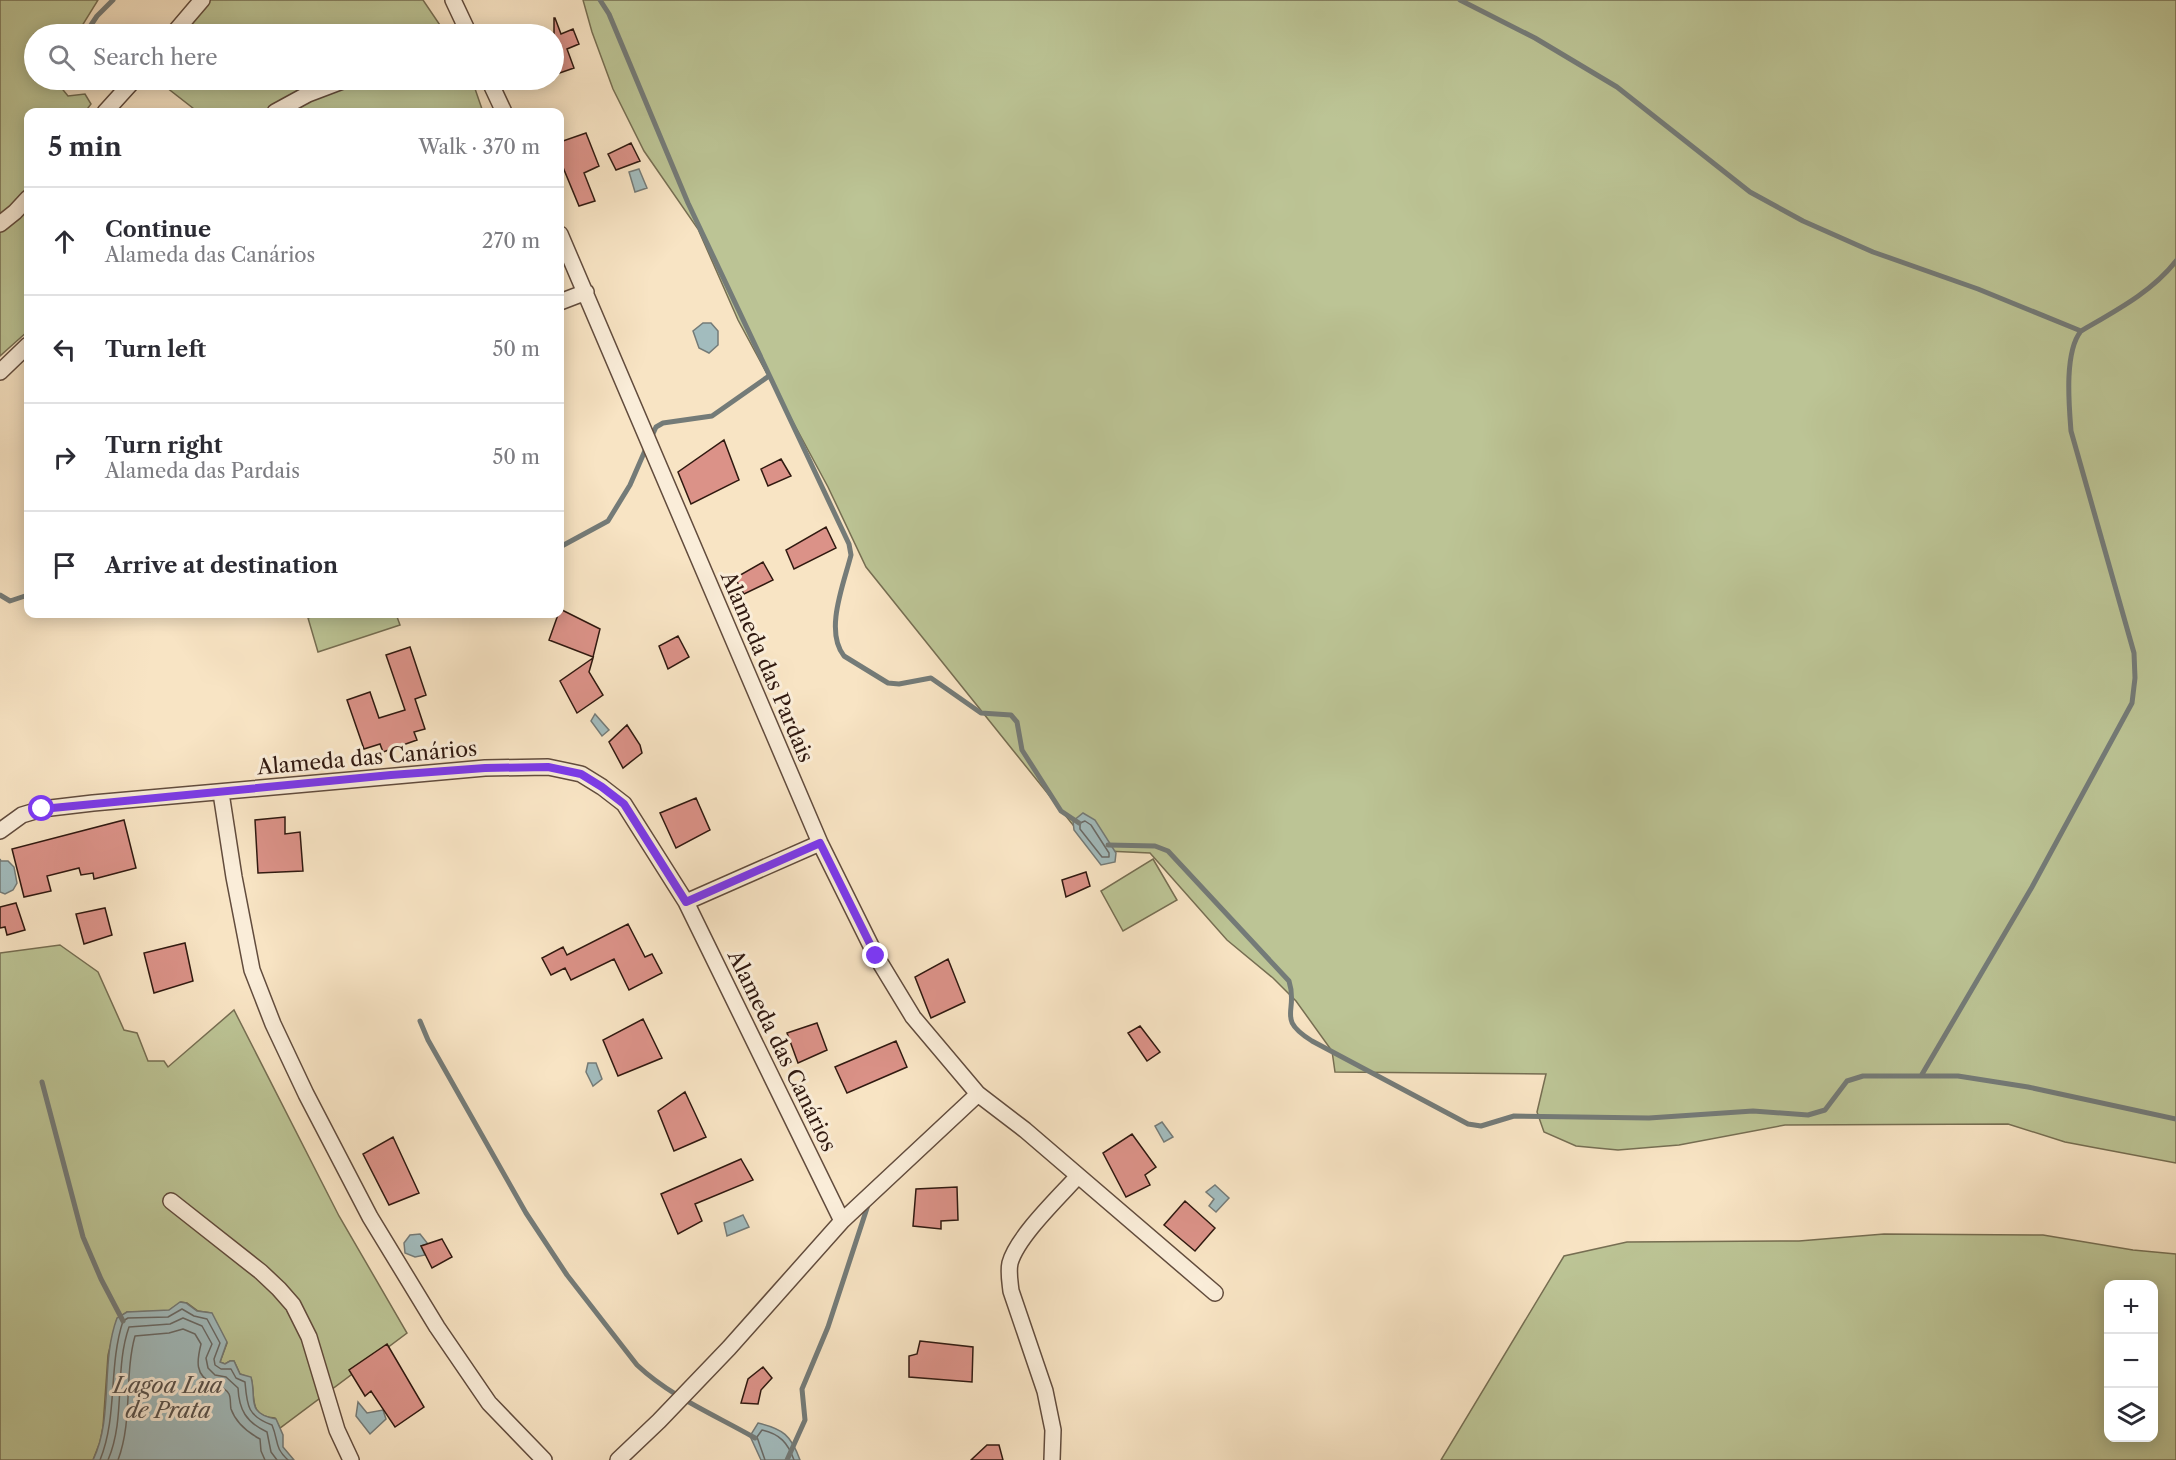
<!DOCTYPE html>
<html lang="en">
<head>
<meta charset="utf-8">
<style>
	:root { --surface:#fff; --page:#f2f2f3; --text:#2b2b33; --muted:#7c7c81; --line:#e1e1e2 }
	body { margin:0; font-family:"Libre Caslon Text",serif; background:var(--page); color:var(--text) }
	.controls { position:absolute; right:18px; bottom:18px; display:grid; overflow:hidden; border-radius:12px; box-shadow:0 3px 15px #0003 }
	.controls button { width:54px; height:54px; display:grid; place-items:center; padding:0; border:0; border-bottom:2px solid var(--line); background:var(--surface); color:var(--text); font:30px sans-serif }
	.stop { position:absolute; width:18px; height:18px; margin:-14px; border:4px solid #7c3aed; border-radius:50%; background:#fff }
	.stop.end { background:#7c3aed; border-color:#fff; box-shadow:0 2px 6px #0008 }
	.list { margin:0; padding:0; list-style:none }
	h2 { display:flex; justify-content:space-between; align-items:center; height:78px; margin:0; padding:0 24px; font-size:26px }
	h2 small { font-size:20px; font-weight:400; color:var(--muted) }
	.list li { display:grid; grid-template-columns:39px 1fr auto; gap:18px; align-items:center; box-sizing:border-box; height:108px; padding:0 24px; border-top:2px solid var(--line) }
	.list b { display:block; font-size:22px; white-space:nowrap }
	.list p { margin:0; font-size:20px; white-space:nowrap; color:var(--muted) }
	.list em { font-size:20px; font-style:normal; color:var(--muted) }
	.icon { flex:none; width:33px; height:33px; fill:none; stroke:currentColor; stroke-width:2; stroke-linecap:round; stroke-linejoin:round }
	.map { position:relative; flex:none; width:2176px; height:1460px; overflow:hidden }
	.search { position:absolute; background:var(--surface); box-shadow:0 3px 15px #0003; left:24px; top:24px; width:540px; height:66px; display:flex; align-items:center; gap:15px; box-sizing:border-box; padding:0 21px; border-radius:33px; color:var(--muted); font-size:22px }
	.panel { position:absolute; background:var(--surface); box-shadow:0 3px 15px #0003; left:24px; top:108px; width:540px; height:510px; border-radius:12px }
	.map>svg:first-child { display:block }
</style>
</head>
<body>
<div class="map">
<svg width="2176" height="1460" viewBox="0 0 2176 1460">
	<rect width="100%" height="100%" fill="#f8e4c4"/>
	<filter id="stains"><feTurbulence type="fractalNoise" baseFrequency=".00333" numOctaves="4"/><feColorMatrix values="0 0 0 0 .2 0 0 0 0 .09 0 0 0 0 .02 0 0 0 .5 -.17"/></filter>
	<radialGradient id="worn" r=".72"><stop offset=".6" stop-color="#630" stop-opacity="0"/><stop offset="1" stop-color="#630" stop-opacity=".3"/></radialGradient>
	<path fill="#bcc495" stroke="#766e52" stroke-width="1.5" fill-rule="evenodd" d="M0 0H98L77 34H34V80H55L68 96 85 94 91 104 85 112H28V331L0 356Z
		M200 0H423L446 34H168Z
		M583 0H2176V1163L2065 1142 2008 1124 1785 1125 1679 1145 1618 1150 1576 1146 1544 1132 1537 1112 1546 1074 1335 1072 1332 1051 1296 1001 1273 978 1227 940 1150 853 1106 851 1085 840 866 567 828 487 738 320 698 229 644 151 613 89 592 32Z
		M157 80H472L483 112H198Z
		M320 614H396L400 625 318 652 308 618Z
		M1153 859 1177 900 1123 931 1101 891Z
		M60 945 98 972 124 1030 137 1033 148 1061H164L168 1067 234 1010 339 1216 407 1333 280 1428 275 1418C247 1417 256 1394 251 1378L240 1374 234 1361H230L225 1364 220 1362 227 1343 211 1313 198 1311 187 1303 181 1302 168 1311 127 1312 117 1319 108 1355 103 1427 100 1442 93 1460H0V953Z
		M1884 1234 2043 1235 2133 1250 2176 1254V1460H1441L1564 1256 1627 1242 1799 1241ZM2108 1284H2154V1438H2108Z"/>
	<path fill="#a2bcbe" stroke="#747b78" stroke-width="1.5" d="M639 169 647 188 635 192 629 172Z
		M703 323H711L718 331V345L709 353 699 348 693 331Z
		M595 714 609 730 602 736 591 721Z
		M1083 813 1095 820 1116 853 1115 862 1101 865 1074 830 1073 821Z
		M0 859 1 861H8L14 867 17 883 13 890 5 894 0 892Z
		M588 1063H596L602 1079 593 1086 586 1072Z
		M1162 1122 1173 1137 1164 1142 1155 1126Z
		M1215 1185 1229 1198 1216 1212 1209 1206 1214 1199 1206 1192Z
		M743 1215 749 1227 727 1236 724 1223Z
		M420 1234 428 1244 421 1246 425 1255 415 1257 405 1253 404 1243 410 1235Z
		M180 1302 186 1303 197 1311 212 1313 227 1342 220 1362 225 1364 230 1361H234L240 1374 251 1377C257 1399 245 1413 276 1419L283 1435V1447L294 1460H93C114 1416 100 1364 117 1318L127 1312 169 1310Z
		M358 1402 367 1413 383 1410 386 1419 370 1434 356 1416Z
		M758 1423C783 1429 791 1435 800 1460H761L750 1436Z"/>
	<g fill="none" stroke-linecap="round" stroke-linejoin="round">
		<path stroke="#696a67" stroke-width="1.5" d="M1085 821 1091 825 1109 853V857H1102L1080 829V823Z
			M100 1460C118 1416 108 1367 123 1321L128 1318 168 1317 182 1309 194 1316 207 1319 220 1343 214 1359 215 1365 221 1369H231L236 1378 245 1382C247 1405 247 1416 272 1425 279 1442 274 1447 288 1460
			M108 1460C126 1418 114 1370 129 1327L170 1324 183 1318 202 1326 212 1344 206 1358 208 1368 215 1375 226 1377 238 1388C239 1410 246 1422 267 1432L271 1452 277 1460
			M118 1460C133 1420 124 1376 135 1336L169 1333 183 1329 195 1334 201 1344C197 1360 194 1376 214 1384 219 1386 226 1388 229 1394 231 1398 230 1404 231 1409 236 1423 247 1432 260 1439L261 1451 265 1460
			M765 1460 757 1437 762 1430C780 1434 788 1443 794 1460"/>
		<path stroke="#747b78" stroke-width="5" d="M600 0 609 14 688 203 849 544 851 555C844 583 824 631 844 656L888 683 899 684 931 678 981 713 1011 715 1017 722 1022 750 1061 811 1079 823
			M1460 0 1535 38 1617 87 1750 192 1803 221 1873 252 1978 289 2081 331
			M85 34 97 16 113 0
			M651 438 656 427 663 423 712 416 769 376
			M560 547 608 521 630 485 647 446
			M0 595 10 601 28 595
			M1108 845 1155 846 1168 851 1289 981C1299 1012 1275 1018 1312 1041L1468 1124 1481 1126 1514 1116 1649 1118 1753 1111 1808 1115 1825 1110 1847 1081 1863 1076H1958L2028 1087 2176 1119
			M420 1021 428 1040 526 1213 567 1275 637 1365C671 1397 715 1415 755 1438
			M1921 1076 2032 887 2132 703 2135 678 2134 653 2071 431C2069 405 2064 352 2081 331 2115 311 2152 292 2176 261
			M42 1082 83 1237 101 1279 123 1321
			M787 1460 805 1420 802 1389 828 1327 868 1205"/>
	</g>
	<path fill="#db9288" stroke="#301910" stroke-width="1.5" d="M554 18H555L561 34 573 29 579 44 567 49 574 68 554 75Z
		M586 133 599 166 584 173 595 201 579 206 560 160V142Z
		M631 143 640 161 616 170 608 154Z
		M724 440 739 480 691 504 678 472Z
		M781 459 791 476 768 486 761 469Z
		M826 527 836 548 794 569 786 550Z
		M763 562 773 580 744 594 735 578Z
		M560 609 600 629 593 657 549 640Z
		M678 636 689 657 668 669 659 646Z
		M410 647 426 695 415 699 425 729 414 732 417 740 383 752 380 744 364 749 347 700 370 692 379 718 405 710 386 655Z
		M593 658 589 672 603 695 577 713 560 681Z
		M627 725 640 745 642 753 623 768 609 742Z
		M696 798 710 830 676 848 660 813Z
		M285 817V834L300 832 303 871 258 873 255 820Z
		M124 820 136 868 94 879 93 873 81 875 79 868 47 876 51 891 24 897 12 849Z
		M1086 872 1090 886 1066 897 1062 880Z
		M16 903 25 930 7 935 5 927 0 928V907Z
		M105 908 112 935 84 944 76 914Z
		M628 924 645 957 652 954 662 973 629 990 614 959 571 980 565 968 551 975 542 958 563 947 567 955Z
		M185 943 193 981 154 993 144 953Z
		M948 959 965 1002 931 1018 915 977Z
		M643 1019 662 1058 618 1076 603 1040Z
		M817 1023 827 1050 798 1063 787 1033Z
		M1140 1026 1160 1052 1147 1061 1128 1033Z
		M896 1041 907 1067 847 1093 835 1067Z
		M685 1092 706 1137 674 1151 658 1111Z
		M1132 1134 1156 1167 1145 1175 1150 1185 1126 1197 1103 1153Z
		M393 1137 419 1193 389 1205 363 1154Z
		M741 1159 753 1180 695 1204 702 1221 678 1234 661 1194Z
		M957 1187 958 1220 941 1221V1229L913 1226 916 1189Z
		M1185 1201 1215 1228 1195 1251 1164 1225Z
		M442 1239 452 1257 432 1268 421 1246Z
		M920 1341 973 1347 972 1382 909 1377V1356L917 1354Z
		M387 1344 424 1407 395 1427 371 1391 365 1396 349 1370Z
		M763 1367 772 1378 761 1390 758 1404 741 1403 748 1379Z
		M987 1445H999L1003 1460H971Z"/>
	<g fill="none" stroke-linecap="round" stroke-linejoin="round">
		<g stroke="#624c3d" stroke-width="18">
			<path id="minor" d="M453 0 469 34
				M173 34 202 0
				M489 80 504 112
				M105 112 134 80
				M275 112 308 94 345 80
				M0 224 15 212 28 198
				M560 234 820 843 876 956 913 1017 978 1094
				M560 302 586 292
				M0 372 28 345
				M221 793 234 877 252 970 273 1024 306 1094 370 1217 437 1327 489 1403 544 1460
				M0 831 22 815 42 809 93 803 485 768 548 767 581 774 602 787 624 804 686 902 842 1221
				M686 902 820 843
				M171 1201 261 1272 279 1289 293 1305 309 1337 337 1430 351 1460
				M618 1460 659 1421 729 1348 842 1221 978 1094 1025 1130 1215 1293
				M1052 1460 1053 1430 1045 1391 1011 1291C1010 1282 1008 1272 1010 1263 1017 1237 1059 1197 1078 1176"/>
		</g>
		<use href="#minor" stroke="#faedd9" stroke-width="15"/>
	</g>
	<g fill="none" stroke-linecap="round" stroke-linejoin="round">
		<path stroke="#7c3aed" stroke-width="8" d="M42 809 391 775 485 768 548 767 581 774 602 787 624 804 686 902 820 843 876 956"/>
	</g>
	<g text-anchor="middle" stroke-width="6" stroke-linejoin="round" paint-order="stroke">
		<g font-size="21" fill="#301910" stroke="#faedd9">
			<text transform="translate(767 667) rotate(67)" y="7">Alameda das Pardais</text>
			<text transform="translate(367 758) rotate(-5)" y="7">Alameda das Canários</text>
			<text transform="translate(782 1051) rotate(64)" y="7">Alameda das Canários</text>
		</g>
		<g font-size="22" font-style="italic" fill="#58524d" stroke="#faedd9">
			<text x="168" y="1393">Lagoa Lua<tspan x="168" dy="25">de Prata</tspan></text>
		</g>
	</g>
	<rect width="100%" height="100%" filter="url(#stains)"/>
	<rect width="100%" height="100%" fill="url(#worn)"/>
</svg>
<div class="controls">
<button>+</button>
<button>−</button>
<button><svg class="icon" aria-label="layers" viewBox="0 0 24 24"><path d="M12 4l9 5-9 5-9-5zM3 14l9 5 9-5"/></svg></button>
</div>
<div class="stop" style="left:42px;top:809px"></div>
<div class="stop end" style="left:876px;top:956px"></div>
<div class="search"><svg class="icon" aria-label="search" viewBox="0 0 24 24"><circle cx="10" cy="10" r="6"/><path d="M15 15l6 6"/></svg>Search here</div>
<section class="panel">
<h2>5 min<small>Walk · 370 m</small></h2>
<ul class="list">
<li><svg class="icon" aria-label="ahead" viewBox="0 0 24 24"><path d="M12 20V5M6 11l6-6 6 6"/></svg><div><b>Continue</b><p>Alameda das Canários</p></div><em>270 m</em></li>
<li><svg class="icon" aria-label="left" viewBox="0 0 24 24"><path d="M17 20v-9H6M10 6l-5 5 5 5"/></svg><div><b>Turn left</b></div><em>50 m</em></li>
<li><svg class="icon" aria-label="right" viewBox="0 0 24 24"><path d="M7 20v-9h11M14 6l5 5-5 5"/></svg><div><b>Turn right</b><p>Alameda das Pardais</p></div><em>50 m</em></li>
<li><svg class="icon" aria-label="arrive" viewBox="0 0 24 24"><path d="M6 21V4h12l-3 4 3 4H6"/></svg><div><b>Arrive at destination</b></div></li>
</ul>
</section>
</div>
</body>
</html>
